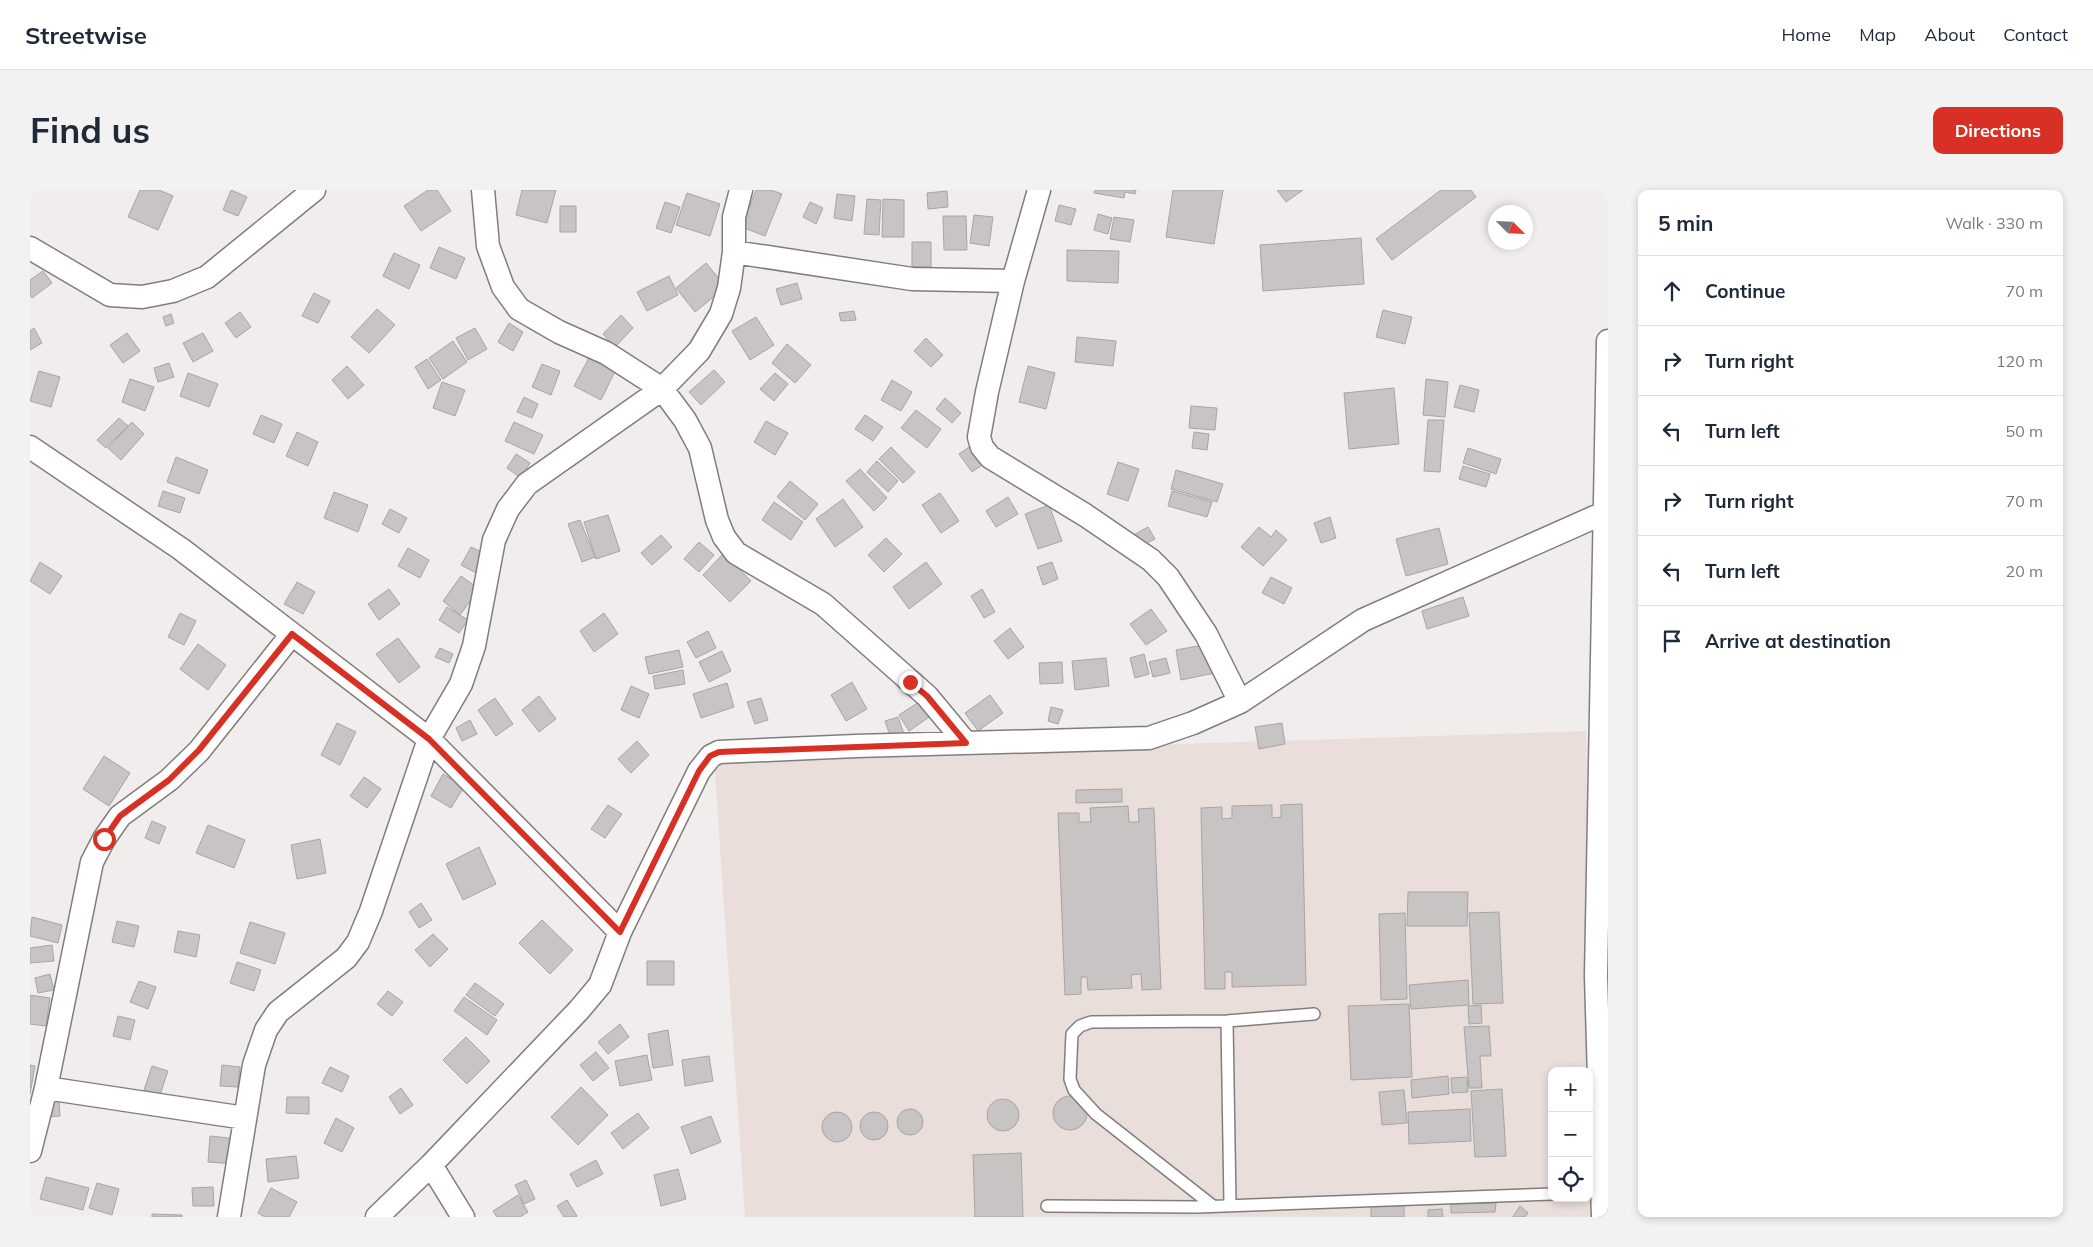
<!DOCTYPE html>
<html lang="en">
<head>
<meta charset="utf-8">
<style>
	:root { --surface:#fff; --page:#f2f2f3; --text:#1f2937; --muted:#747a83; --line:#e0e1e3; --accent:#d93025 }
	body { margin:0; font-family:Mulish,sans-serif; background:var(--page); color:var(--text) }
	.controls { position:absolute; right:15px; bottom:15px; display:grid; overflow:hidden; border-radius:10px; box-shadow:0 2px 8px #0003 }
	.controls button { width:45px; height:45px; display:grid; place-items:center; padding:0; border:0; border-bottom:1px solid var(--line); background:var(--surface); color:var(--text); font:25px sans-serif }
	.compass { position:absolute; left:1458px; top:15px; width:45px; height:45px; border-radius:50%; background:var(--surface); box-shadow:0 2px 8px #0003; rotate:114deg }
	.stop { position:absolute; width:15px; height:15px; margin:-11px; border:4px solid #d93025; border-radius:50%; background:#fff }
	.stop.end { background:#d93025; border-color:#fff; box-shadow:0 1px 5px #0008 }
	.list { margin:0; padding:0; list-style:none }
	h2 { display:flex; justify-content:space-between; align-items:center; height:65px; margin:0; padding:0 20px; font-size:21px }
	h2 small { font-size:16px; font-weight:400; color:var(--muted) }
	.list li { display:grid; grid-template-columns:32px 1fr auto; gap:15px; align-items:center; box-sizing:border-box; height:70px; padding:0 20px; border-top:1px solid var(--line) }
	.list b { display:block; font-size:19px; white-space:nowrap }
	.list em { font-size:16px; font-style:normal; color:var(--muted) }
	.icon { flex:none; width:28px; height:28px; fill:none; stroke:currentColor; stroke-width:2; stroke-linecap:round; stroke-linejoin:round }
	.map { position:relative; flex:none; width:1578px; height:1027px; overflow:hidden; border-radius:10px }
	header { display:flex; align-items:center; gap:30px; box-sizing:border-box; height:70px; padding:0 25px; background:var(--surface); border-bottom:1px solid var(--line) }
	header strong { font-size:24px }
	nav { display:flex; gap:28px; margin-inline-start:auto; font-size:18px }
	.intro { display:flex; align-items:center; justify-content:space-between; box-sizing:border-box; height:120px; padding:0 30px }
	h1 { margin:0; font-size:35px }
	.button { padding:12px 22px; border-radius:10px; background:var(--accent); color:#fff; font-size:18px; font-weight:700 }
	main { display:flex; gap:30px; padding:0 30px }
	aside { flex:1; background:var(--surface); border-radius:10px; box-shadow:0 2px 8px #0003 }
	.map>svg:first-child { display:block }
</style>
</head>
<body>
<header>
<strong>Streetwise</strong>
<nav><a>Home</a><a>Map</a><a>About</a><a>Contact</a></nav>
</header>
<div class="intro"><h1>Find us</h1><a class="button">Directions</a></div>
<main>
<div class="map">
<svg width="1578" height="1027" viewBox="0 0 1578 1027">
	<rect width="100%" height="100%" fill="#f1edec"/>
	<path fill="#eadedb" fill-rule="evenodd" d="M1556 541 1564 1027H715L684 569ZM1522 881H1559V1008H1522Z"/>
	<path fill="#c8c4c3" stroke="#a8a4a3" d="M110 0H129L143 6 128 40 98 27Z
		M201 0 217 7 208 26 193 20Z
		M398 0H407L421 21 391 41 374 16Z
		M492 0H526L517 33 486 25Z
		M726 0H741L752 4 735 46 712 37Z
		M1065 0H1106L1105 4 1095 2 1094 8 1064 3Z
		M1143 0H1193L1184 54 1136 47Z
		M1247 0H1273L1256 12Z
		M1411 0H1441L1446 7 1362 70 1346 49Z
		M917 1 918 17 898 19 897 3Z
		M657 3 690 14 680 46 646 35Z
		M807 4 825 6 822 31 804 28Z
		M837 9 851 10 849 45 834 44Z
		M853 9 874 10V47H852Z
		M635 12 650 17 641 43 626 38Z
		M780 12 793 18 786 34 773 27Z
		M1029 15 1046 19 1041 35 1025 31Z
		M530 16H546V42H530Z
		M1068 24 1082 28 1078 44 1064 40Z
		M944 25 963 27 959 56 940 53Z
		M913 26H936L937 60H914Z
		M1084 27 1104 30 1100 52 1080 49Z
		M1331 48 1334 94 1233 101 1230 55Z
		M882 52H901V77H882Z
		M409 57 435 68 426 89 400 78Z
		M1037 60 1089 61 1088 93 1037 91Z
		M364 63 390 75 379 99 353 86Z
		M676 73 696 97 665 122 646 98Z
		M13 81 22 93 2 108 0 105V90Z
		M639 86 648 105 617 121 607 102Z
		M767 93 772 109 751 115 746 99Z
		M284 103 300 111 288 133 272 126Z
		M347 119 365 135 339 163 321 147Z
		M1353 120 1382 127 1375 154 1346 147Z
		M824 121 826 130 811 131 809 123Z
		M210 122 221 137 206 148 195 133Z
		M141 124 144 133 136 136 133 127Z
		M591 125 603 138 585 157 573 144Z
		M726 127 744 155 720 170 702 141Z
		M479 133 493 142 483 161 468 152Z
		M4 138 12 153 0 160V141Z
		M445 138 457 159 438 170 426 148Z
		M97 143 110 161 93 173 80 155Z
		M173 143 183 161 163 172 153 153Z
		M1047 147 1086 151 1083 176 1045 172Z
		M896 148 913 165 901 177 884 161Z
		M423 151 437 172 413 189 399 168Z
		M757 154 781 175 765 193 742 173Z
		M562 162 588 175 571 210 544 196Z
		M397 169 411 190 398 199 385 177Z
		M139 173 144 187 128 192 124 178Z
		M512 174 530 181 521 205 502 197Z
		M317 176 334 195 318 209 302 190Z
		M998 176 1025 183 1016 219 989 212Z
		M684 180 695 192 671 215 659 202Z
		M9 181 30 187 21 217 0 211Z
		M158 183 188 194 179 217 150 206Z
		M745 183 758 194 744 211 730 199Z
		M100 189 124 197 115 221 92 212Z
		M1396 189 1418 192 1415 227 1393 225Z
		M862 190 882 202 871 221 851 210Z
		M412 192 435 200 425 226 403 218Z
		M1430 195 1449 200 1444 222 1424 217Z
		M1364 198 1369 254 1319 259 1314 203Z
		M494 207 508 214 502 228 487 222Z
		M915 208 931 223 922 233 906 219Z
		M1161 216 1187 218 1185 240 1159 238Z
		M886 220 911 239 897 258 871 238Z
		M231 225 252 234 244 253 223 244Z
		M835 225 853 237 843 251 825 239Z
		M89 228 98 236 76 258 67 250Z
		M1398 230H1414L1410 282 1394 281Z
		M736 231 758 243 745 265 724 252Z
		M102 232 114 244 91 270 78 258Z
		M484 232 513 245 504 264 475 251Z
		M267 242 288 252 278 276 256 266Z
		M1164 242 1179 244 1177 260 1162 258Z
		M945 253 958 271 942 282 929 264Z
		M861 257 885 282 873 293 849 269Z
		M1438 258 1471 269 1466 284 1433 273Z
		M486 264 500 273 491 288 477 278Z
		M146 267 178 280 169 304 137 292Z
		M847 271 868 291 858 302 837 282Z
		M1088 272 1109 279 1098 311 1077 304Z
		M1433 276 1460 284 1456 297 1429 289Z
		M830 279 857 308 844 321 816 291Z
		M1146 280 1193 294 1187 312 1141 299Z
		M760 291 788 314 775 330 747 307Z
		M133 301 155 308 150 323 128 316Z
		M1142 301 1182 312 1177 327 1138 316Z
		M304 302 338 315 328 342 294 328Z
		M910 303 929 331 911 343 892 315Z
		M978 307 988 324 966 337 956 321Z
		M813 309 833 337 805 357 786 329Z
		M744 312 773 332 761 350 732 330Z
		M1019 315 1032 351 1008 359 995 324Z
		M360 319 377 328 369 343 352 334Z
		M578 325 590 361 566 369 554 332Z
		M1300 327 1306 348 1291 353 1284 333Z
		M550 330 565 367 552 372 538 334Z
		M1118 337 1125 349 1109 357 1102 346Z
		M1229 337 1241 347 1246 340 1257 350 1233 376 1211 357Z
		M1409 338 1418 374 1376 386 1366 349Z
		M631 345 642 357 622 375 611 363Z
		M856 348 872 364 854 382 838 365Z
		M669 352 684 365 669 382 654 369Z
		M441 357 460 366 450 385 431 375Z
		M378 358 399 370 390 388 368 376Z
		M694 363 721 391 700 412 673 385Z
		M10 372 32 386 20 404 0 391Z
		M896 372 912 394 879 419 863 397Z
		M1022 372 1028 389 1013 395 1007 377Z
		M431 386 449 399 430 425 413 411Z
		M1241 387 1262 398 1254 414 1232 403Z
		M267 392 285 402 273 424 254 414Z
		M359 399 370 414 349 430 338 414Z
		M952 399 965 422 954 428 941 406Z
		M1433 407 1439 426 1397 439 1392 421Z
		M417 417 438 430 429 443 409 430Z
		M1121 419 1137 441 1116 455 1100 434Z
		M150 423 166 431 154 455 138 447Z
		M574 423 588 444 564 462 550 441Z
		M980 438 994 457 978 469 964 451Z
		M678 441 686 458 666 468 657 452Z
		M368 448 390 477 369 493 346 464Z
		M168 454 196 475 178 500 150 479Z
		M1179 454 1185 483 1151 490 1146 460Z
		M410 458 423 464 419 473 405 467Z
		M649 460 653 477 619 484 615 467Z
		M692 461 701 481 679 492 669 472Z
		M1114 464 1119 484 1105 488 1100 468Z
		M1076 468 1079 496 1045 500 1042 471Z
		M1136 468 1140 483 1123 487 1119 472Z
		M1032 472 1033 493 1010 494 1009 473Z
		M653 480 655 494 625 499 623 486Z
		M822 492 837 519 816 531 801 505Z
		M697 493 704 517 671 528 663 504Z
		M601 496 619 504 609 528 591 520Z
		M960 505 973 523 948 541 935 523Z
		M509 506 526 529 509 542 492 520Z
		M465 508 483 534 466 546 448 520Z
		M731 508 738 530 725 534 717 512Z
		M892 510 902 525 879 541 869 525Z
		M1021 517 1033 520 1028 534 1018 531Z
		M868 527 874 544 861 548 855 531Z
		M440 530 447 544 432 551 426 538Z
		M307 533 326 542 310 575 291 565Z
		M1252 533 1255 554 1229 559 1225 537Z
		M607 551 619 565 601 583 588 569Z
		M74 566 100 583 79 616 53 599Z
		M413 584 434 597 421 618 401 606Z
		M334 587 351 599 337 618 320 606Z
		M1092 599V612L1046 613V600Z
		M1272 614 1276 795 1202 797V782H1195V799H1175L1171 618 1192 617V629L1202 628V616L1242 615V628L1251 627V615Z
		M578 615 592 624 575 648 561 639Z
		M1098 616 1099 632H1109L1108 619 1124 618 1131 799 1112 800 1111 784 1101 785 1102 798 1058 800 1057 787H1051V804L1035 805 1028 623H1049V632H1061L1060 618Z
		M122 631 136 637 129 654 115 648Z
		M178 635 215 650 204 678 166 663Z
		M290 649 296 683 267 689 261 655Z
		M449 657 466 694 433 710 416 674Z
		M1378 702H1438L1437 736H1377Z
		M391 713 402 730 389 738 379 722Z
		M1469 722 1473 813 1443 814 1439 723Z
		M1375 723 1377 809 1351 810 1349 724Z
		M2 727 32 735 28 753 0 746Z
		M512 730 543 760 520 784 489 753Z
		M87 731 109 736 104 757 82 752Z
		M220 732 255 743 245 774 210 763Z
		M148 741 170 745 166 767 144 762Z
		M403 744 418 759 400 777 385 760Z
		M22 755 24 771 0 773V758Z
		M617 771H644V795H617Z
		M207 772 231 780 224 801 200 793Z
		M20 784 24 800 8 803 5 788Z
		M1438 790 1439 815 1381 819 1379 795Z
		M109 791 126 797 118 819 100 812Z
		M445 793 474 814 465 826 436 805Z
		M358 801 373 812 362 826 347 814Z
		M0 805 20 808 16 836 0 834Z
		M434 807 467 830 457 845 424 821Z
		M1379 814 1382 887 1321 890 1318 816Z
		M1451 815 1452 833 1439 834 1438 816Z
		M88 826 105 830 100 850 83 846Z
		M590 834 599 847 578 864 568 852Z
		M1459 836 1461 866H1450L1452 898H1439L1434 837Z
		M638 840 643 875 623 878 618 844Z
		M436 847 460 871 437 894 413 870Z
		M566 862 579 878 563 891 550 875Z
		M617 865 622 890 590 896 585 871Z
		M679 866 683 891 655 896 652 870Z
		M0 875 5 876 0 904Z
		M192 875 210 877 208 897 190 896Z
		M122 876 138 881 130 905 114 900Z
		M300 877 319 886 312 902 292 893Z
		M1418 886 1419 904 1382 908 1381 890Z
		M1437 887 1438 902 1422 903 1421 888Z
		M551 897 578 925 548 955 521 927Z
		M371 898 383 915 370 924 359 907Z
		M1472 899 1476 966 1445 967 1441 901Z
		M1374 900 1377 933 1352 935 1349 902Z
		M1023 923a17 17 0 1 1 34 0a17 17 0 1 1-34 0Z
		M257 907H279V924L256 923Z
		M957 925a16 16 0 1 1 32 0a16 16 0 1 1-32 0Z
		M18 911H29L30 926 18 927Z
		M867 932a13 13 0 1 1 26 0a13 13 0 1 1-26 0Z
		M1440 919 1441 951 1379 954 1378 922Z
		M830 936a14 14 0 1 1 28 0a14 14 0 1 1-28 0Z
		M792 937a15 15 0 1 1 30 0a15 15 0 1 1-30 0Z
		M608 923 619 938 593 959 581 943Z
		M681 926 691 952 661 964 651 937Z
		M306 928 324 938 312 962 294 953Z
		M180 946 208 949 205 974 178 972Z
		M991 963 993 1027H945L943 965Z
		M266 966 269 988 238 992 236 969Z
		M566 970 573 984 547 997 540 984Z
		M648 979 656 1009 631 1016 624 985Z
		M16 987 59 998 53 1020 10 1009Z
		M496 990 505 1009 494 1014 485 995Z
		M67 993 89 999 82 1025 59 1018Z
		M183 997 184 1016H163L162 998Z
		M241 998 267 1012 259 1027H235L228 1023Z
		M488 1005 498 1022 490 1027H467L463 1021Z
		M537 1010 547 1026 546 1027H534L527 1016Z
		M1374 1012V1027H1341V1013Z
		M1466 1013 1465 1022 1421 1023V1014Z
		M1490 1016 1498 1023 1495 1027H1483Z
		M1412 1019 1413 1027H1398V1020Z
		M122 1024 152 1025V1027H122Z"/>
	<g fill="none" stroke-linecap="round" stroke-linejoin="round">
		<g stroke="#817d7c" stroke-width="14">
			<path id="service" d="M1197 831 1200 1015
				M1017 1016 1167 1017 1522 1004
				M1183 1016 1066 924 1044 900 1040 889 1042 844 1050 836 1061 832 1197 831 1284 824"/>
		</g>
		<g stroke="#817d7c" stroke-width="25">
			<path id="minor" d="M453 0 458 56 473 97 489 119 529 142 576 163 632 199 655 230 670 258 687 330 694 347 706 363 793 414 897 506 936 553
				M1009 0 983 91 957 202 949 247 952 257 960 267 1055 325 1121 370 1138 387 1176 444 1210 512 1333 430 1576 322
				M0 58 80 105 112 107 143 101 177 87 284 0
				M704 62 882 89 983 91
				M0 257 151 359 399 549 590 742 570 795 549 820 401 975 347 1027
				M590 742 669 581 681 566 689 562 826 556 1119 548 1163 533 1210 512
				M16 898 215 928
				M0 961 16 898 62 672 74 649 90 626 139 590 169 561 262 444
				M401 975 433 1027
				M199 1027 224 875 236 840 248 822 316 768 328 752 341 721 399 549 431 494 444 456 464 350 478 319 497 294 632 199 669 161 691 124 699 98 704 62V27L711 0
				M1573 1027 1566 786 1578 151"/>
		</g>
		<use href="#service" stroke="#fff" stroke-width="11"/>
		<use href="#minor" stroke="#fff" stroke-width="22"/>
	</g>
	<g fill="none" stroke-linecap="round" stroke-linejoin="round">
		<path stroke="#d93025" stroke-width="6" d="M74 649 90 626 139 590 169 560 262 444 399 549 590 742 669 581 680 566 689 562 936 553 897 506 880 492"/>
	</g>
</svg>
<div class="controls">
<button>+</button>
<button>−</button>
<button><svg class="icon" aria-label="locate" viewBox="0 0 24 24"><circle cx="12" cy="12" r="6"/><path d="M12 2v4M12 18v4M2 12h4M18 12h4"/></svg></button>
</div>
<svg class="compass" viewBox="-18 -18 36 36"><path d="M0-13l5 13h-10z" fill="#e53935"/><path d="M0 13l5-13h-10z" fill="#747a83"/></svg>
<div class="stop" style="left:74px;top:649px"></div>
<div class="stop end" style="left:880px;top:492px"></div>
</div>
<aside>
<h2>5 min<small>Walk · 330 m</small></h2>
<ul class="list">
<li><svg class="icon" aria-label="ahead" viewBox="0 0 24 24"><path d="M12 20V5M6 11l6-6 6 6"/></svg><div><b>Continue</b></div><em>70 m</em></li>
<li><svg class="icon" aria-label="right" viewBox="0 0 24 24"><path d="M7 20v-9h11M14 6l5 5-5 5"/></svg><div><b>Turn right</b></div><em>120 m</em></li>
<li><svg class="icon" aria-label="left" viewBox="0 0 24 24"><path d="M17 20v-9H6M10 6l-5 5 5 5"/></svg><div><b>Turn left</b></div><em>50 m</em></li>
<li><svg class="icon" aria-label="right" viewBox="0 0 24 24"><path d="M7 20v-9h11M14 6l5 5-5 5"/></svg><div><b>Turn right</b></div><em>70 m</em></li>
<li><svg class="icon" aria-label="left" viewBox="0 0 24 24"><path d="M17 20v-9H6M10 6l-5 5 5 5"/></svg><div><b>Turn left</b></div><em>20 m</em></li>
<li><svg class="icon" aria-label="arrive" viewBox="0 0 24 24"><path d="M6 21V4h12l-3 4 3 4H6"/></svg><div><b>Arrive at destination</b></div></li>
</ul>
</aside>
</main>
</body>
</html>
